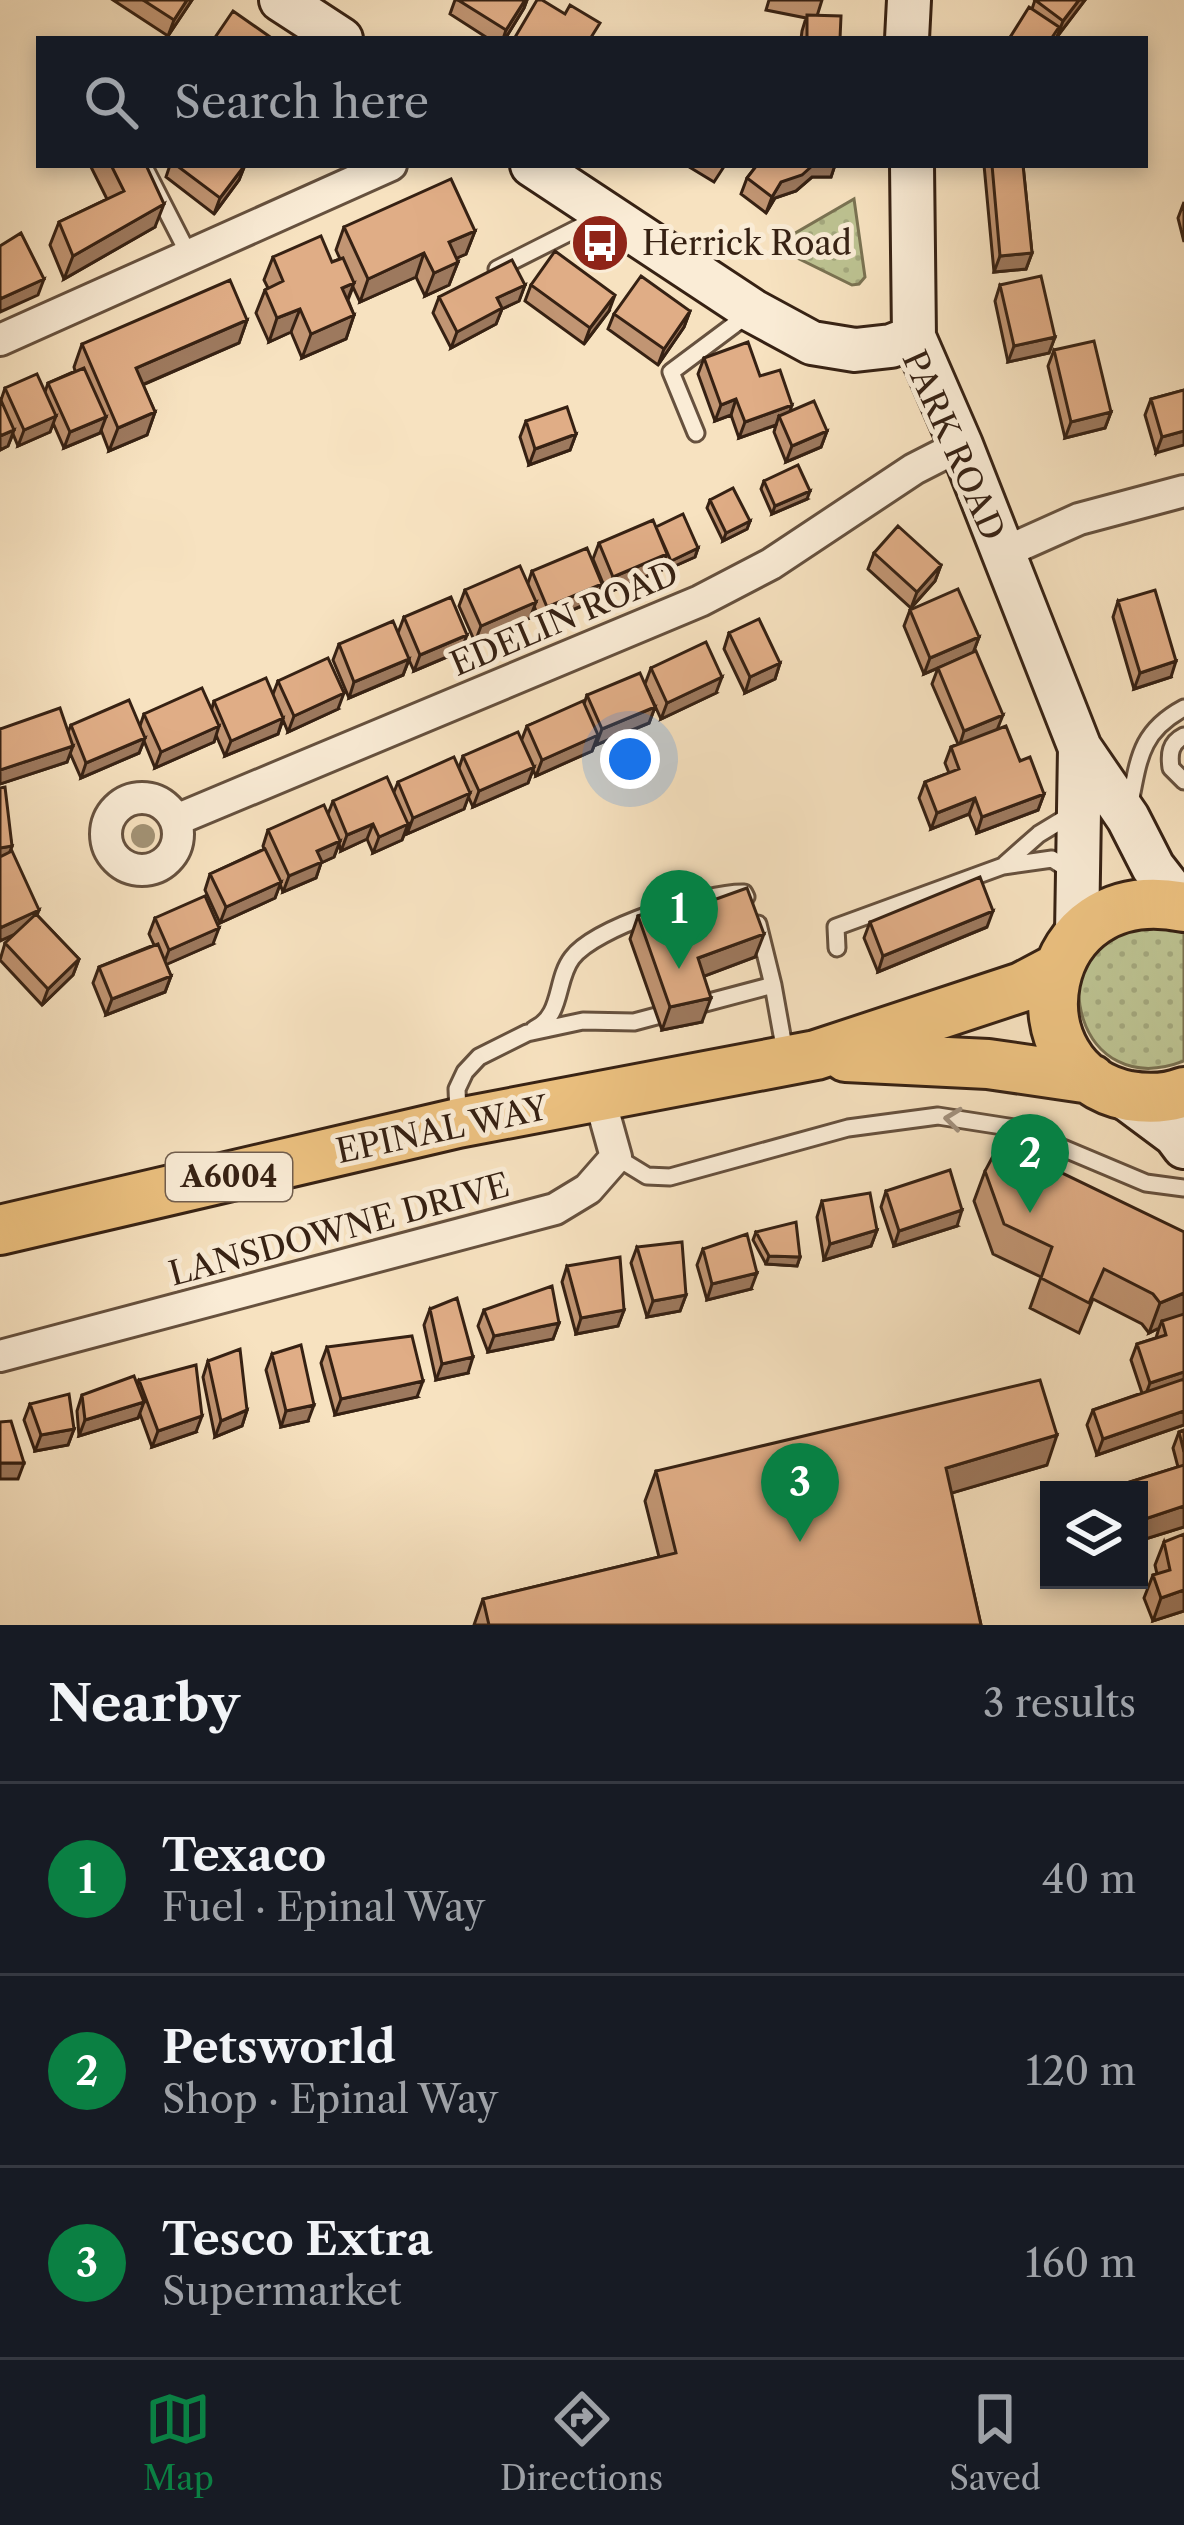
<!DOCTYPE html>
<html lang="en">
<head>
<meta charset="utf-8">
<style>
	:root { --surface:#171b24; --page:#242831; --text:#f1f3f6; --muted:#9ea1a6; --line:#363941; --accent:#0b8043 }
	body { margin:0; font-family:"Libre Caslon Text",serif; background:var(--page); color:var(--text) }
	.controls { position:absolute; right:36px; bottom:36px; display:grid; overflow:hidden; border-radius:0px; box-shadow:0 6px 18px #0003 }
	.controls button { width:108px; height:108px; display:grid; place-items:center; padding:0; border:0; border-bottom:3px solid var(--line); background:var(--surface); color:var(--text); font:60px sans-serif }
	.you { position:absolute; left:630px; top:759px; width:42px; height:42px; margin:-30px; border:9px solid #fff; border-radius:50%; background:#1a73e8; box-shadow:0 0 0 18px #1a73e833 }
	.badge { display:grid; place-items:center; width:78px; height:78px; border-radius:50%; background:var(--accent); color:#fff; font-size:39px; font-weight:700 }
	.pin { position:absolute; translate:-50% -99px; filter:drop-shadow(0 3px 6px #0008) }
	.pin::after { content:''; position:absolute; top:63px; width:42px; height:36px; background:inherit; clip-path:polygon(0 0,100% 0,50% 100%) }
	.list { margin:0; padding:0; list-style:none }
	h2 { display:flex; justify-content:space-between; align-items:center; height:156px; margin:0; padding:0 48px; font-size:51px }
	h2 small { font-size:39px; font-weight:400; color:var(--muted) }
	.list li { display:grid; grid-template-columns:78px 1fr auto; gap:36px; align-items:center; box-sizing:border-box; height:192px; padding:0 48px; border-top:3px solid var(--line) }
	.list b { display:block; font-size:45px; white-space:nowrap }
	.list p { margin:0; font-size:39px; white-space:nowrap; color:var(--muted) }
	.list em { font-size:39px; font-style:normal; color:var(--muted) }
	.icon { flex:none; width:66px; height:66px; fill:none; stroke:currentColor; stroke-width:2; stroke-linecap:round; stroke-linejoin:round }
	.map { position:relative; flex:none; width:1184px; height:1625px; overflow:hidden }
	.search { position:absolute; background:var(--surface); box-shadow:0 6px 18px #0003; left:36px; right:36px; top:36px; height:132px; display:flex; align-items:center; gap:30px; box-sizing:border-box; padding:0 42px; border-radius:0px; color:var(--muted); font-size:45px }
	.sheet { height:732px; background:var(--surface) }
	nav { display:flex; justify-content:space-around; align-items:center; box-sizing:border-box; height:168px; border-top:3px solid var(--line); background:var(--surface); font-size:33px; color:var(--muted) }
	nav a { display:grid; justify-items:center; gap:6px }
	nav .on { color:var(--accent) }
	.map>svg:first-child { display:block }
</style>
</head>
<body>
<div class="map">
<svg width="1184" height="1625" viewBox="0 0 1184 1625">
	<defs>
		<pattern id="grass-dots" width="8" height="8" patternUnits="userSpaceOnUse" patternTransform="scale(3)"><rect width="8" height="8" fill="#bdc392"/><path d="M2 2h.1M6 6h.1" fill="none" stroke="#a3a77d" stroke-width="1.8" stroke-linecap="round"/></pattern>
	</defs>
	<rect width="100%" height="100%" fill="#f7e2c0"/>
	<filter id="stains"><feTurbulence type="fractalNoise" baseFrequency=".00167" numOctaves="4"/><feColorMatrix values="0 0 0 0 .2 0 0 0 0 .09 0 0 0 0 .02 0 0 0 .5 -.17"/></filter>
	<radialGradient id="worn" r=".72"><stop offset=".6" stop-color="#630" stop-opacity="0"/><stop offset="1" stop-color="#630" stop-opacity=".3"/></radialGradient>
	<path fill="url(#grass-dots)" stroke="#7a7252" stroke-width="3" d="M854 199 865 277 859 284 852 285 773 246Z
		M1172 927 1184 933V1061C1076 1103 1043 951 1125 930 1140 927 1158 928 1172 927Z"/>
	<g fill="none" stroke-linecap="round" stroke-linejoin="round">
		<g stroke="#66513e" stroke-width="21">
			<path id="lane" d="M143 165 189 255
				M497 269 598 218
				M696 433 671 372 750 313
				M1184 736C1170 743 1169 754 1171 768L1184 781
				M1130 803C1139 757 1141 731 1184 708
				M1005 864 1039 834 1072 814
				M758 924 773 985
				M837 948 836 927 1003 866 1052 859 1072 872
				M534 1029C563 1016 555 980 572 958 595 927 706 892 744 893L746 897
				M458 1114 457 1089 465 1072 479 1057 527 1033 583 1021 634 1022 773 985 785 1052
				M616 1157 647 1176 670 1177 848 1128 938 1116 1015 1128 1146 1183 1184 1188"/>
		</g>
		<g stroke="#66513e" stroke-width="36">
			<path id="street" d="M0 340 391 165
				M1003 553 1079 519 1184 491
				M106 834a36 36 0 1 1 72 0a36 36 0 1 1-72 0Z
				M176 820 700 601 771 564 914 469 961 445
				M0 1356 555 1209 588 1189 616 1157 599 1096"/>
		</g>
		<g stroke="#362113" stroke-width="48">
			<path id="secondary" d="M281 0 341 39
				M907 39 909 0
				M532 165 753 311 812 343 855 350 891 346 914 337
				M912 165 914 337 961 445 1080 748 1128 818 1153 867 1184 907
				M1077 934 1080 748
				M1120 1094 1175 1135 1184 1147"/>
		</g>
		<g stroke="#362113" stroke-width="54">
			<path id="primary" d="M1184 907C1034 877 1009 1073 1129 1096 1148 1099 1166 1099 1184 1092
				M846 1057 988 1064 1091 1079
				M0 1230 458 1123 816 1055 1022 987 1058 968"/>
		</g>
		<use href="#lane" stroke="#faecd6" stroke-width="15"/>
		<use href="#street" stroke="#faecd6" stroke-width="30"/>
		<use href="#secondary" stroke="#faecd6" stroke-width="42"/>
		<use href="#primary" stroke="#ecc180" stroke-width="48"/>
	</g>
	<g fill="#a39376">
		<circle cx="827" cy="247" r="12"/>
		<circle cx="143" cy="836" r="12"/>
	</g>
	<path fill="#c19573" stroke="#362113" stroke-width="3" d="M113 0H192L168 36Z
		M455 0H527L524 8 505 39H489L450 14Z
		M769 0H822L817 16 840 39H801L802 31 806 18 766 10Z
		M1035 0H1085L1055 39H1009L1032 9Z
		M90 165H146L155 227 64 279 50 245 59 222 107 199Z
		M170 165H245L239 180 214 214 166 177Z
		M686 165H725L714 182Z
		M757 165H835L831 177H812L796 191 775 198 766 213 741 194 747 178Z
		M984 165H1023L1032 253 1026 269 994 272Z
		M1184 202V242L1178 218Z
		M344 227 475 231 466 254 456 258 458 262 449 285 425 296 416 277 360 302 353 287 348 300 354 315 346 339 302 358 291 332 269 342 256 313 265 290 268 288 264 280 273 257 332 262 340 259 336 250Z
		M525 285 519 301 502 309 496 324 451 348 433 313 439 297Z
		M531 285 609 311 584 344 525 301Z
		M1000 285 1055 337 1049 353 1008 362 995 301Z
		M690 311 684 327 658 365 608 329 614 314Z
		M247 320 239 343 143 385 155 412 147 435 109 451 101 430 100 433 64 448 53 423 50 432 18 446 13 434 8 446 0 450V399L1 400 5 388 45 392 48 383 75 371 74 367 82 344Z
		M1054 350 1111 412 1105 428 1065 438 1048 366Z
		M704 358 760 376 790 412 827 431 821 447 786 462 774 432 776 425 739 438 731 415 715 421 698 374Z
		M1184 390 1156 453 1145 415 1151 399Z
		M526 421 576 434 570 450 529 465 520 437Z
		M764 481 807 499 772 514 761 489Z
		M710 500 750 521 747 529 723 541 707 508Z
		M656 527 698 548 695 557 668 569 665 562 662 570 607 593 593 559 599 543Z
		M874 553 941 565 935 581 911 608 868 569Z
		M532 571 602 584 596 600 541 623 534 606 530 618 475 642 459 606 465 590 528 583Z
		M1118 601 1171 677 1134 689 1113 617Z
		M910 610 979 637 973 653 924 674 904 626Z
		M404 617 461 651 414 671 409 660 403 675 349 698 333 660 339 644 398 633Z
		M729 633 780 663 775 679 745 693 724 649Z
		M651 668 716 693 661 719 645 684Z
		M938 668 998 729 1044 794 1038 810 977 833 969 814 931 829 919 798 925 782 949 773 945 763 951 747 958 744 932 684Z
		M278 681 338 709 288 732 283 720 278 734 225 756 216 735 214 742 155 768 144 741 139 753 81 778 70 753 67 762 0 784V729L68 732 71 725 140 726 144 714 212 708 214 701 273 694Z
		M587 695 655 707 649 723 596 745 595 744 592 751 536 776 533 770 528 783 473 807 468 796 464 809 407 834 406 830 402 840 373 853 367 839 341 851 339 844 334 857 321 863 316 878 283 892 280 884 275 898 220 923 205 890 210 874 264 849 263 846 268 830 328 814 333 801 394 792 398 782 459 768 463 756 522 739 527 726 584 704Z
		M0 788 12 846 10 852 37 915 79 959 73 975 42 1005 0 960 5 943 14 935Z
		M680 912 755 957 704 976 702 1022 662 1030 630 939 638 916Z
		M155 918 213 944 166 964 171 976 165 992 106 1015 93 983 99 967 154 945 149 934Z
		M870 922 987 927 878 972 864 938Z
		M985 1171 1184 1232V1425L1097 1455 1087 1425 1093 1410 1142 1393 1131 1360 1137 1344 1156 1338 1159 1328 1149 1333 1142 1324 1093 1299 1079 1333 1030 1308 1041 1277 993 1254 974 1201Z
		M886 1191 957 1226 894 1246 881 1207Z
		M822 1201 877 1230 871 1246 824 1260 817 1217Z
		M756 1232 800 1257 797 1266 766 1264 753 1240Z
		M637 1247 686 1295 680 1311 647 1317 631 1263Z
		M703 1249 751 1289 707 1300 697 1265Z
		M567 1266 624 1310 618 1326 576 1334 562 1282Z
		M430 1309 468 1373 436 1380 424 1325Z
		M484 1310 559 1323 553 1339 488 1352 478 1326Z
		M327 1347 417 1397 335 1415 321 1363Z
		M272 1354 308 1421 281 1427 266 1370Z
		M208 1361 247 1410 242 1426 215 1437 203 1377Z
		M139 1380 196 1432 152 1447 140 1414 138 1418 79 1436 77 1411 82 1395 137 1385Z
		M30 1404 74 1429 68 1445 35 1451 24 1420Z
		M1184 1430V1527L1139 1541V1490H1116L1117 1486 1178 1467 1173 1448 1179 1432Z
		M1047 1465 951 1493 981 1625H474L483 1599 659 1557 645 1501 656 1471Z
		M1164 1542 1184 1611 1153 1621 1144 1598 1153 1575 1157 1574 1155 1565Z"/>
	<path fill="#9d795e" stroke="#362113" stroke-width="3" d="M187 0H192L168 36 174 20Z
		M525 0H527L524 8 505 39H503L506 30Z
		M1079 0H1085L1057 37 1063 21Z
		M245 165 239 180 214 214 220 198Z
		M813 165H835L831 177H812L796 191 775 198 766 213 772 197 781 182Z
		M164 204 155 227 64 279 73 256Z
		M475 231 466 254 440 266 449 242Z
		M424 253 416 277 360 302 368 279Z
		M1032 253 1026 269 994 272 1000 256Z
		M458 262 449 285 425 296 434 273Z
		M44 279 38 295 0 312V299Z
		M354 283 345 306 342 288Z
		M525 285 519 301 502 309 496 324 451 348 457 332 497 298Z
		M615 295 609 311 584 344 590 328Z
		M300 309 291 332 269 342 277 318Z
		M690 311 684 327 658 365 664 349Z
		M354 315 346 339 302 358 311 334Z
		M247 320 239 343 128 391 136 368Z
		M1055 337 1049 353 1008 362 1014 346Z
		M736 399 731 415 715 421 721 405Z
		M792 405 787 421 779 416 776 425 739 438 745 422Z
		M155 412 147 435 109 451 118 428Z
		M1111 412 1105 428 1065 438 1071 422Z
		M56 416 50 432 18 446 24 430Z
		M106 417 100 433 64 448 70 432Z
		M14 430 8 446 0 450V436Z
		M827 431 821 447 786 462 792 446Z
		M1184 431V445L1156 453 1162 437Z
		M576 434 570 450 529 465 535 449Z
		M810 491 807 499 772 514 775 506Z
		M750 521 747 529 723 541 726 533Z
		M698 548 695 557 668 569 671 561Z
		M667 554 662 570 607 593 613 577Z
		M941 565 935 581 911 608 917 592Z
		M602 584 596 600 541 623 547 607Z
		M536 602 530 618 475 642 481 626Z
		M467 635 461 651 414 671 420 655Z
		M979 637 973 653 924 674 930 658Z
		M409 659 403 675 349 698 354 682Z
		M1176 661 1171 677 1134 689 1140 673Z
		M780 663 775 679 745 693 750 677Z
		M722 677 716 693 661 719 667 703Z
		M344 693 338 709 288 732 294 716Z
		M655 707 649 723 596 745 602 729Z
		M1003 715 997 730 959 747 964 731Z
		M283 718 278 734 225 756 231 741Z
		M219 726 214 742 155 768 161 752Z
		M598 735 592 751 536 776 542 760Z
		M145 738 139 753 81 778 86 763Z
		M73 746 67 762 0 784V770Z
		M534 767 528 783 473 807 479 791Z
		M470 793 464 809 407 834 413 818Z
		M1044 794 1038 810 977 833 982 817Z
		M975 798 969 814 931 829 937 813Z
		M373 824 367 839 341 851 347 835Z
		M408 824 402 840 373 853 379 837Z
		M340 841 334 857 321 863 316 878 283 892 289 876 317 851Z
		M12 846 6 862 0 863V848Z
		M281 882 275 898 220 923 226 907Z
		M39 910 33 926 0 941V928Z
		M993 911 987 927 878 972 883 956Z
		M219 928 213 944 163 966 169 950Z
		M764 934 755 957 689 982 698 958Z
		M79 959 73 975 42 1005 48 989Z
		M171 976 165 992 106 1015 112 999Z
		M711 998 702 1022 662 1030 670 1007Z
		M962 1210 957 1226 894 1246 899 1231Z
		M877 1230 871 1246 824 1260 830 1244Z
		M769 1256 800 1257 797 1266 766 1264Z
		M757 1273 751 1289 707 1300 712 1284Z
		M1184 1293V1319L1162 1321 1159 1328 1149 1333 1160 1303Z
		M686 1295 680 1311 647 1317 653 1301Z
		M624 1310 618 1326 576 1334 581 1318Z
		M559 1323 553 1339 488 1352 494 1336Z
		M473 1357 468 1373 436 1380 442 1364Z
		M1184 1372V1386L1144 1399 1150 1383Z
		M423 1381 417 1397 335 1415 341 1399Z
		M144 1402 138 1418 79 1436 85 1420Z
		M314 1405 308 1421 281 1427 286 1411Z
		M247 1410 242 1426 215 1437 221 1421Z
		M1184 1411V1425L1097 1455 1103 1439Z
		M202 1416 196 1432 152 1447 158 1431Z
		M74 1429 68 1445 35 1451 41 1435Z
		M1057 1435 1047 1465 935 1498 946 1468Z
		M0 1463H24L18 1479H0Z
		M1184 1506V1527L1139 1541V1521Z
		M1184 1590V1611L1153 1621 1161 1598Z"/>
	<path fill="#e0ad86" stroke="#362113" stroke-width="3" d="M143 0H187L174 20Z
		M458 0H525L506 30Z
		M537 0H542L565 14 570 5 600 23 590 39H514Z
		M1035 0H1079L1063 21Z
		M1029 7 1059 27 1051 39H1009Z
		M233 11 273 39H214Z
		M807 15 841 16 840 39H807Z
		M111 165H146L164 204 73 256 59 222 124 191Z
		M176 165H245L220 198Z
		M757 165H813L802 175 781 182 772 197 747 178Z
		M992 165H1023L1032 253 1000 256Z
		M451 179 475 231 449 242 458 262 434 273 424 253 368 279 344 227Z
		M21 233 44 279 0 299V246Z
		M321 236 332 262 343 258 354 283 342 288 354 315 311 334 300 309 277 318 265 290 283 281 273 257Z
		M555 251 615 295 590 328 531 285Z
		M512 260 525 285 497 298 502 308 457 332 439 297Z
		M641 276 690 311 664 349 614 314Z
		M1041 276 1055 337 1014 346 1000 285Z
		M230 280 247 320 136 368 155 412 118 428 82 344Z
		M1094 341 1111 412 1071 422 1054 350Z
		M748 342 760 376 780 370 792 405 745 422 736 399 721 405 704 358Z
		M84 368 106 417 70 432 48 383Z
		M37 374 56 416 24 430 5 388Z
		M1184 390V431L1162 437 1151 399Z
		M0 398 14 430 0 436Z
		M814 401 827 431 792 446 779 416Z
		M567 407 576 434 535 449 526 421Z
		M798 465 810 491 775 506 764 481Z
		M733 488 750 521 726 533 710 500Z
		M683 514 698 548 671 561 656 527Z
		M653 520 667 554 613 577 599 543Z
		M898 526 941 565 917 592 874 553Z
		M587 548 602 584 547 607 532 571Z
		M520 566 536 602 481 626 465 590Z
		M958 589 979 637 930 658 910 610Z
		M1155 590 1176 661 1140 673 1118 601Z
		M451 597 467 635 420 655 404 617Z
		M759 619 780 663 750 677 729 633Z
		M393 621 409 659 354 682 339 644Z
		M706 642 722 677 667 703 651 668Z
		M976 651 1003 715 964 731 938 668Z
		M328 658 344 693 294 716 278 681Z
		M640 673 655 707 602 729 587 695Z
		M266 678 283 718 231 741 214 701Z
		M202 688 219 726 161 752 144 714Z
		M129 700 145 738 86 763 71 725Z
		M583 701 598 735 542 760 527 726Z
		M60 708 73 746 0 770V729Z
		M1006 726 1020 761 1030 757 1044 794 982 817 975 798 937 813 925 782 959 769 951 747Z
		M518 732 534 767 479 791 463 756Z
		M454 757 470 793 413 818 398 782Z
		M387 777 408 824 379 837 373 824 347 835 333 801Z
		M5 787 12 846 0 848V788Z
		M324 805 340 841 317 851 322 862 289 876 268 830Z
		M265 849 281 882 226 907 210 874Z
		M12 851 39 910 0 928V857Z
		M980 877 993 911 883 956 870 922Z
		M747 888 764 934 698 958 711 998 670 1007 638 916 677 901 680 912Z
		M205 896 219 928 169 950 155 918Z
		M36 914 79 959 48 989 5 943Z
		M158 944 171 976 112 999 99 967Z
		M1000 1143 1184 1232V1293L1160 1303 1153 1294 1104 1269 1089 1303 1041 1278 1052 1247 1004 1224 985 1171Z
		M950 1170 962 1210 899 1231 886 1191Z
		M870 1193 877 1230 830 1244 822 1201Z
		M796 1222 800 1257 769 1256 756 1232Z
		M747 1234 757 1273 712 1284 703 1249Z
		M682 1242 686 1295 653 1301 637 1247Z
		M620 1257 624 1310 581 1318 567 1266Z
		M552 1286 559 1323 494 1336 484 1310Z
		M457 1298 473 1357 442 1364 430 1309Z
		M1184 1314V1372L1150 1383 1137 1344 1166 1335 1162 1321Z
		M412 1336 423 1381 341 1399 327 1347Z
		M301 1345 314 1405 286 1411 272 1354Z
		M240 1349 247 1410 221 1421 208 1361Z
		M196 1365 202 1416 158 1431 139 1380Z
		M134 1376 144 1402 85 1420 82 1395Z
		M1184 1379V1411L1103 1439 1093 1410Z
		M1040 1380 1057 1435 946 1468 981 1625H489L483 1599 676 1553 656 1471Z
		M69 1394 74 1429 41 1435 30 1404Z
		M11 1421 24 1463H0V1422Z
		M1184 1430V1452L1179 1432Z
		M1184 1465V1506L1139 1521V1490H1118L1117 1486Z
		M1184 1534V1590L1161 1598 1153 1575 1170 1570 1164 1542Z"/>
	<defs><path id="oneway-chevron" d="M-2-3.5L2.5 0L-2 3.5" fill="none" stroke-width="1.6" stroke-linecap="round" stroke-linejoin="round" transform="scale(3)"/></defs>
	<use stroke="#a2917e" href="#oneway-chevron" transform="translate(953 1119) rotate(-173)"/>
	<defs>
		<g id="bus-disc" transform="scale(3)"><circle r="9.5" fill="#8f2418" stroke="#faecd6"/><path d="M-5-6H5V4H4V6H2V4H-2V6H-4V4H-5ZM-3.5-4V0h7V-4ZM-3.5 1.2v1.5H-2V1.2ZM2 1.2v1.5H3.5V1.2Z" fill="#fff"/></g>
	</defs>
	<g fill-rule="evenodd">
		<use href="#bus-disc" x="600" y="243"/>
	</g>
	<g text-anchor="middle" stroke-width="10" stroke-linejoin="round" paint-order="stroke">
		<rect fill="#faecd6" stroke="#715e4e" stroke-width="3" x="166" y="1153" width="126" height="48" rx="9"/>
		<g font-size="30" font-weight="bold" fill="#362113">
			<text x="229" y="1187">A6004</text>
		</g>
		<g font-size="33" fill="#362113" stroke="#faecd6" text-anchor="start">
			<text x="642" y="255">Herrick Road</text>
		</g>
		<g font-size="33" fill="#362113" stroke="#faecd6">
			<text transform="translate(954 445) rotate(66)" y="12">PARK ROAD</text>
			<text transform="translate(564 618) rotate(-23)" y="12">EDELIN ROAD</text>
			<text transform="translate(442 1129) rotate(-12)" y="12">EPINAL WAY</text>
			<text transform="translate(339 1229) rotate(-15)" y="12">LANSDOWNE DRIVE</text>
		</g>
	</g>
	<rect width="100%" height="100%" filter="url(#stains)"/>
	<rect width="100%" height="100%" fill="url(#worn)"/>
</svg>
<div class="controls">
<button><svg class="icon" aria-label="layers" viewBox="0 0 24 24"><path d="M12 4l9 5-9 5-9-5zM3 14l9 5 9-5"/></svg></button>
</div>
<div class="you"></div>
<div class="pin badge" style="left:679px;top:969px">1</div>
<div class="pin badge" style="left:1030px;top:1213px">2</div>
<div class="pin badge" style="left:800px;top:1542px">3</div>
<div class="search"><svg class="icon" aria-label="search" viewBox="0 0 24 24"><circle cx="10" cy="10" r="6"/><path d="M15 15l6 6"/></svg>Search here</div>
</div>
<section class="sheet">
<h2>Nearby<small>3 results</small></h2>
<ul class="list">
<li><span class="badge">1</span><div><b>Texaco</b><p>Fuel · Epinal Way</p></div><em>40 m</em></li>
<li><span class="badge">2</span><div><b>Petsworld</b><p>Shop · Epinal Way</p></div><em>120 m</em></li>
<li><span class="badge">3</span><div><b>Tesco Extra</b><p>Supermarket</p></div><em>160 m</em></li>
</ul>
</section>
<nav>
<a class="on"><svg class="icon" aria-label="map" viewBox="0 0 24 24"><path d="M3 6l6-2 6 2 6-2v14l-6 2-6-2-6 2zM9 4v14M15 6v14"/></svg>Map</a>
<a><svg class="icon" aria-label="directions" viewBox="0 0 24 24"><path d="M12 3l9 9-9 9-9-9zM9 14v-3h6M13 9l2 2-2 2"/></svg>Directions</a>
<a><svg class="icon" aria-label="saved" viewBox="0 0 24 24"><path d="M7 4h10v16l-5-4-5 4z"/></svg>Saved</a>
</nav>
</body>
</html>
